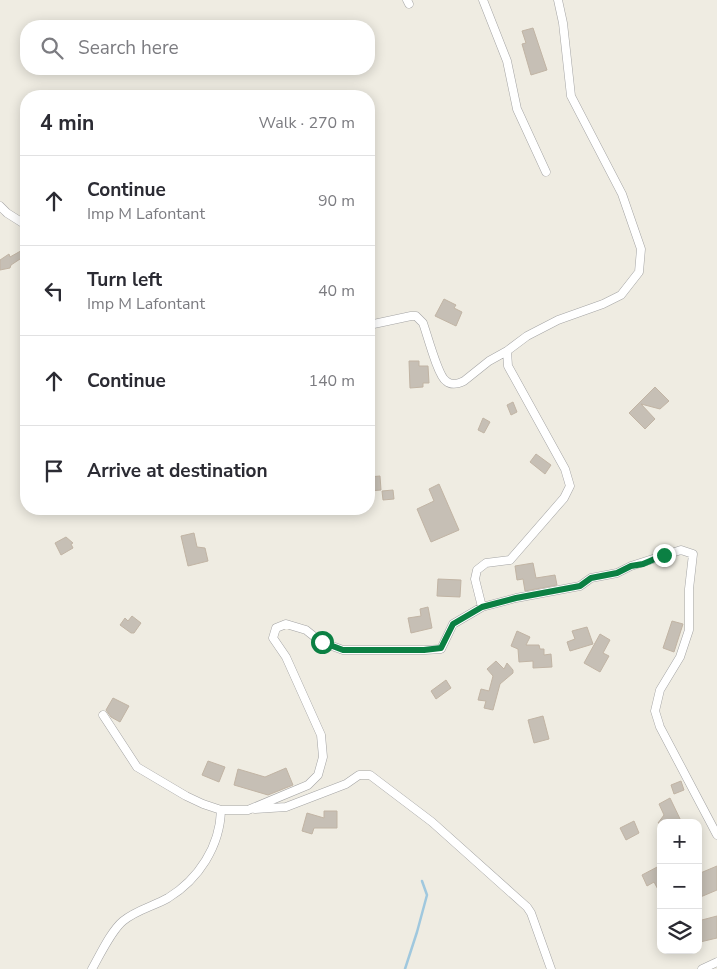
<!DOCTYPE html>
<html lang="en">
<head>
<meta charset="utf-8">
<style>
	:root { --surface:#fff; --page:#f7f7f7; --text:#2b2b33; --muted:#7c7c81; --line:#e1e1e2 }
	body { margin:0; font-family:"Nunito Sans",sans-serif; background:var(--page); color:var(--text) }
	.controls { position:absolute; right:15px; bottom:15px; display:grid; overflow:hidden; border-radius:10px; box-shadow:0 2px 12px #0003 }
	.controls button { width:45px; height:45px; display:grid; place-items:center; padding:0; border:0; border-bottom:1px solid var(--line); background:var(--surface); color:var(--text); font:25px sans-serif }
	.stop { position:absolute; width:15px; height:15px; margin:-11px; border:4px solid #0b8043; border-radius:50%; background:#fff }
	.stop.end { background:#0b8043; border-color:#fff; box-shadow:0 1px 5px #0008 }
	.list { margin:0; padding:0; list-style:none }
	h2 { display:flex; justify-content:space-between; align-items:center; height:65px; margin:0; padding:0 20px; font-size:21px }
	h2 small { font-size:16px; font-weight:400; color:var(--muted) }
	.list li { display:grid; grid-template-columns:32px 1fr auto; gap:15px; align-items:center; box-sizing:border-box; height:90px; padding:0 20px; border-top:1px solid var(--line) }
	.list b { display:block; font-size:19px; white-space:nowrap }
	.list p { margin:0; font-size:16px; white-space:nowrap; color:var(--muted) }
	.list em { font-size:16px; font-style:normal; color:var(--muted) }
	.icon { flex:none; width:28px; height:28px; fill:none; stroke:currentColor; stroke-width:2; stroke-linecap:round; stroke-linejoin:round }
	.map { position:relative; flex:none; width:717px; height:969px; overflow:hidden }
	.search { position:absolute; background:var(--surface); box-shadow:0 2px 12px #0003; left:20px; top:20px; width:355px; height:55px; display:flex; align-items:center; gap:12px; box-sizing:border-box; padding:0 18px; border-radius:20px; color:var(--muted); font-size:19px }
	.panel { position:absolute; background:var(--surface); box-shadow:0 2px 12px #0003; left:20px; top:90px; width:355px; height:425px; border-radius:20px }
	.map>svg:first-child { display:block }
</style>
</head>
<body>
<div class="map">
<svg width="717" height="969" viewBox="0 0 717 969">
	<rect width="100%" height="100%" fill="#efece2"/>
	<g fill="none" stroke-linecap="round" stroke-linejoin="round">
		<path stroke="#a0c8de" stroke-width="2.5" d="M405 969 417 932 427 895 422 881"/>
	</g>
	<path fill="#c6bfb5" stroke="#c1b4a4" d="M533 28 547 70 531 75 522 44 526 43 522 31Z
		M26 248V255L11 265 10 268 0 270V260L9 254 10 257Z
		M444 299 456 305 454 308 462 312 456 326 435 316Z
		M409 361H419V366H428L429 383H423V387L410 388Z
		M655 387 669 401 660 409 641 404 655 419 645 429 629 413Z
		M513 402 517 412 511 415 507 405Z
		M483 418 490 422 484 433 478 430Z
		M536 454 551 465 545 474 530 462Z
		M380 476 381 490 369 491V477Z
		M439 484 459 530 431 542 417 509 434 501 429 489Z
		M393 490 394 499 383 500 382 491Z
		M194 533 197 547 205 548 208 561 188 566 181 536Z
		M66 537 73 543 71 544 73 548 61 555 55 543Z
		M533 563 536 578 555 575 557 585 525 591 523 579 517 580 515 566Z
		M438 579 461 580 460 597 437 596Z
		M428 607 432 628 411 633 408 618 421 616 420 609Z
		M132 616 141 623 134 633H131L120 625 125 618 128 621Z
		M672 621 683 624 674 652 663 648Z
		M587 627 593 644 570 651 567 642 575 639 572 631Z
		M517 631 530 637 526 645H539L540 649H544V655L551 654 552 667 533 668V661L519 662 518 649 511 646Z
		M600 634 610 640 603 653 609 656 600 672 584 663Z
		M496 661 504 669 507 663 513 670V673L500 684 493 710 484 708 486 701 478 700 481 689 489 691 493 676 487 669Z
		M446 680 451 688 436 699 431 691Z
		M113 698 129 706 120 722 111 717 106 710Z
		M543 716 549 739 534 743 528 720Z
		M208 761 225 767 219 782 202 775Z
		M286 768 293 785 268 795 234 785 238 769 265 777Z
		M681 781 684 790 674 794 671 785Z
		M670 798 682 823H658L664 815 659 804Z
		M324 811H337V828H314L312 834 302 831 307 813 324 818Z
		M634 821 639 833 626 840 620 828Z
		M661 865V895L654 882 647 886 642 875Z
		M717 866V890L698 898V874Z
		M717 916V938L700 942 698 921Z"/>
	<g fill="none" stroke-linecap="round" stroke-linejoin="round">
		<g stroke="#a4a4a4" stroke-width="9">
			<path id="minor" d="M407 0 409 4
				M483 0 507 61 517 109 546 172
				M0 206 7 213 26 225
				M369 325 411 316H416L423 323C427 334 438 376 446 381 452 386 458 384 464 381L489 361 507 351
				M482 607 475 579 477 570 486 563 510 560 564 498 570 486 565 469 508 366 507 351 527 336 558 320 603 304 621 295 639 272 641 249 622 194 571 96 563 23 558 0
				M103 715 137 767 186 796 203 804 221 810
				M255 809 286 807 346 784 359 775H370L432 822 527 907 531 913 551 969
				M92 969C100 955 111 931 123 921 136 910 154 906 168 898 199 879 220 846 221 810H248L308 785 318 775 323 757 321 735 286 657 273 638 276 628 286 624 306 630 321 642 343 650H425L441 649 453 624 482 607 516 598 580 586 591 578 617 573 631 566 681 550 693 554 689 589V630L680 657 660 690 655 711 660 727 717 835
				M702 969 717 962"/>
		</g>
		<use href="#minor" stroke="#fff" stroke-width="8"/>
	</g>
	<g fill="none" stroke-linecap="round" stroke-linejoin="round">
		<path stroke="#0b8043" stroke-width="6" d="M322 642 343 650H424L441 648 453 624 482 607 516 598 580 586 591 578 617 573 631 566 643 564 664 555"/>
	</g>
</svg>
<div class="controls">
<button>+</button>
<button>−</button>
<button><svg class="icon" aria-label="layers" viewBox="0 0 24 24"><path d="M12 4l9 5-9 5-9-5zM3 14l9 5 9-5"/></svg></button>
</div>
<div class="stop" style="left:322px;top:642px"></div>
<div class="stop end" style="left:664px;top:555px"></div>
<div class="search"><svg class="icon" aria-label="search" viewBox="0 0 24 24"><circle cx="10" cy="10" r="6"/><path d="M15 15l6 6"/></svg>Search here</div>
<section class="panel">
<h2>4 min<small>Walk · 270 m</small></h2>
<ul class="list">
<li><svg class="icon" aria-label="ahead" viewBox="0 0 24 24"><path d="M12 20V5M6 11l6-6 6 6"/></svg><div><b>Continue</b><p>Imp M Lafontant</p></div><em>90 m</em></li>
<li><svg class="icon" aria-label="left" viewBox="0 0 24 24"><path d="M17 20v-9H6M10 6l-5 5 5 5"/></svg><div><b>Turn left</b><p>Imp M Lafontant</p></div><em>40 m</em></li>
<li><svg class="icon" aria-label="ahead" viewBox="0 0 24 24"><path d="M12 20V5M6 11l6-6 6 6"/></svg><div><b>Continue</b></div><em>140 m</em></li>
<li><svg class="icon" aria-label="arrive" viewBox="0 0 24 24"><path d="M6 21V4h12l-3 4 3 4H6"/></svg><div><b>Arrive at destination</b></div></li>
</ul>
</section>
</div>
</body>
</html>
